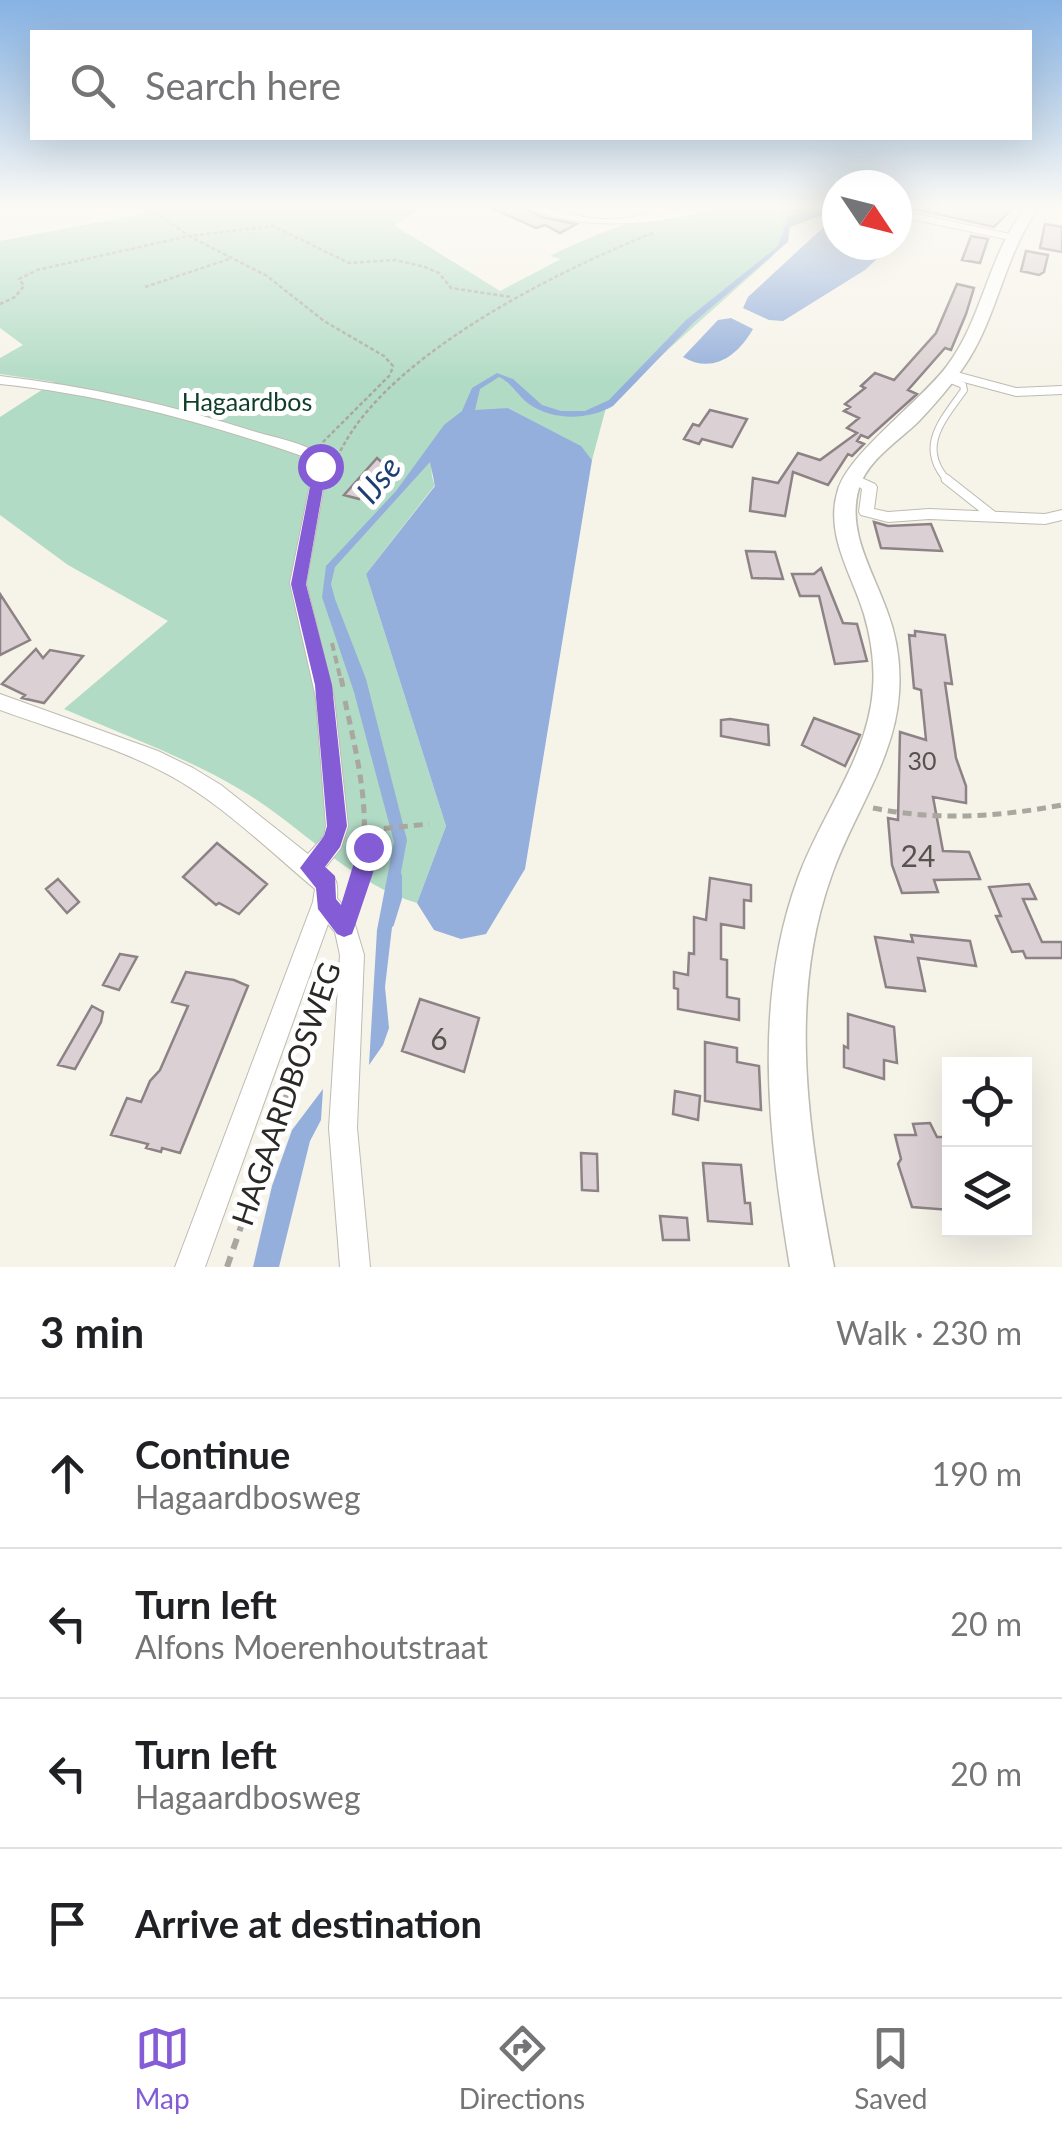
<!DOCTYPE html>
<html lang="en">
<head>
<meta charset="utf-8">
<style>
	:root { --surface:#fff; --page:#f2f2f2; --text:#202124; --muted:#757577; --line:#e0e0e0; --accent:#835cd6 }
	body { margin:0; font-family:Lato,sans-serif; background:var(--page); color:var(--text) }
	.controls { position:absolute; right:30px; bottom:30px; display:grid; overflow:hidden; border-radius:0px; box-shadow:0 10px 40px #0002 }
	.controls button { width:90px; height:90px; display:grid; place-items:center; padding:0; border:0; border-bottom:2px solid var(--line); background:var(--surface); color:var(--text); font:50px sans-serif }
	.compass { position:absolute; left:822px; top:170px; width:90px; height:90px; border-radius:50%; background:var(--surface); box-shadow:0 10px 40px #0002; rotate:125deg }
	.stop { position:absolute; width:30px; height:30px; margin:-22px; border:8px solid #835cd6; border-radius:50%; background:#fff }
	.stop.end { background:#835cd6; border-color:#fff; box-shadow:0 2px 10px #0008 }
	.list { margin:0; padding:0; list-style:none }
	h2 { display:flex; justify-content:space-between; align-items:center; height:130px; margin:0; padding:0 40px; font-size:42px }
	h2 small { font-size:32px; font-weight:400; color:var(--muted) }
	.list li { display:grid; grid-template-columns:65px 1fr auto; gap:30px; align-items:center; box-sizing:border-box; height:150px; padding:0 40px; border-top:2px solid var(--line) }
	.list b { display:block; font-size:38px; white-space:nowrap }
	.list p { margin:0; font-size:32px; white-space:nowrap; color:var(--muted) }
	.list em { font-size:32px; font-style:normal; color:var(--muted) }
	.icon { flex:none; width:55px; height:55px; fill:none; stroke:currentColor; stroke-width:2; stroke-linecap:round; stroke-linejoin:round }
	.map { position:relative; flex:none; width:1062px; height:1267px; overflow:hidden }
	.search { position:absolute; background:var(--surface); box-shadow:0 10px 40px #0002; left:30px; right:30px; top:30px; height:110px; display:flex; align-items:center; gap:25px; box-sizing:border-box; padding:0 35px; border-radius:0px; color:var(--muted); font-size:38px }
	.sheet { height:730px; background:var(--surface) }
	nav { display:flex; justify-content:space-around; align-items:center; box-sizing:border-box; height:140px; border-top:2px solid var(--line); background:var(--surface); font-size:28px; color:var(--muted) }
	nav a { display:grid; justify-items:center; gap:5px }
	nav .on { color:var(--accent) }
	.map>svg:first-child { display:block }
</style>
</head>
<body>
<div class="map">
<svg width="1062" height="1267" viewBox="0 0 1062 1267">
	<rect width="100%" height="100%" fill="#f6f3e9"/>
	<path fill="#b1dbc5" d="M132 205H428L394 225 500 291 561 259 550 256C601 231 656 210 713 205 753 202 796 205 837 205L796 219 773 256 607 404 592 460 580 446 508 408 465 416C449 439 422 458 435 485L366 574 446 826 417 903C351 884 299 824 241 790 186 757 123 735 64 709L168 621 68 565 0 515V417L54 382 0 374V358L23 345 0 328V241L146 213Z"/>
	<path fill="#94afdb" d="M837 205V210L790 227 788 242 693 323 613 406C588 420 553 421 529 404 518 396 512 383 499 377L480 389 475 410 508 408 581 446 592 460 525 869 486 934 461 939 434 930 417 903 446 826 366 574 435 486 430 462 335 567 331 584 335 599 366 679 407 840 394 910 385 987 389 1028 383 1045 369 1065 377 930 394 842 354 692 322 597 326 566 396 491 444 425 462 411 472 388 497 373 513 379 542 405 561 411H585L609 400 686 320 778 246 788 217Z
		M830 221 837 222V245H892L865 270 783 321 769 320 743 308 748 297Z
		M731 318 753 329C737 357 712 374 683 357L718 320Z
		M323 1089 321 1120 310 1141 279 1267H253L272 1186 292 1130Z"/>
	<g fill="none" stroke-linecap="round" stroke-linejoin="round">
		<path stroke="#94afdb" stroke-width="6" d="M391 924 399 898V876"/>
	</g>
	<path fill="#dbd0d3" stroke="#8d8386" stroke-width="2.5" d="M485 205H518L541 217 576 224 560 233 545 225 536 228Z
		M897 205 921 207 1016 205 994 227Z
		M1045 224 1062 227V252L1040 248Z
		M971 236 988 239 980 263 962 260Z
		M1026 251 1048 255 1044 272 1039 275 1021 271Z
		M957 284 974 288 966 314 951 350 945 348 908 390 917 394 868 438 861 435 857 441 864 444 852 456 848 454 828 485 793 472 785 516 750 511 753 478 778 483 798 453 820 460 857 433 847 428 859 418 844 411 850 407 845 404 865 388 861 386 875 373 894 380 936 333Z
		M710 410 747 419 732 447 702 439 699 444 684 439 693 424 699 426Z
		M377 458 387 467 375 481 384 484 374 496 363 494 359 499 344 495Z
		M874 522 888 526 931 524 942 551 881 548Z
		M746 551 775 552 783 579 752 578Z
		M821 568 843 623 857 624 867 661 835 664 819 596H800L792 574H814Z
		M0 594 30 640 0 655Z
		M915 631 945 635 952 684 945 683 956 758 966 786V803L933 797 943 851 969 852 980 879 934 880 938 892 902 893 892 865 888 818 898 820 900 732 926 740 921 690 914 688 909 635 915 636Z
		M36 649 43 658 50 650 83 656 44 703 22 698 25 695 2 684Z
		M814 718 860 735 845 766 802 745Z
		M730 719 768 725 769 745 721 736V720Z
		M217 843 267 884 239 914 219 903 216 905 183 877Z
		M710 878 751 885V901L744 900V928L721 924V959L727 960V997L739 999V1020L678 1009V989L674 988V972L688 975 689 953 694 954V917L706 920Z
		M58 879 79 902 67 913 46 889Z
		M1029 884 1036 899H1023L1042 942H1062V958H1026L1023 951 1012 952 996 916H1001L989 887Z
		M911 935 970 941 976 966 918 958 925 991 886 987 875 937 913 942Z
		M120 954 137 957 119 990 103 985Z
		M186 972 234 980 248 986 180 1153 162 1148 161 1152 146 1148 148 1144 111 1135 127 1098 141 1102 150 1081 160 1070 188 1006 172 1002Z
		M420 999 479 1018 464 1072 402 1051Z
		M92 1006 103 1012 101 1022 75 1069 58 1065Z
		M848 1014 894 1027 897 1063 884 1060V1079L844 1067V1046L848 1048Z
		M705 1042 737 1048V1062L759 1066 761 1110 705 1101Z
		M675 1091 700 1096 698 1120 673 1114Z
		M930 1123 937 1137H950V1210L912 1207 898 1164 901 1159 895 1135H916L913 1124Z
		M581 1153 597 1154 598 1191 582 1190Z
		M703 1163 741 1165 745 1203H750L752 1224 708 1221Z
		M660 1216 687 1218 689 1240H663Z"/>
	<g fill="none" stroke-linecap="round" stroke-linejoin="round">
		<g stroke="#bebbb2" stroke-width="8">
			<path id="service-far1" d="M946 378 963 385 964 390C942 421 917 447 948 481"/>
		</g>
		<g stroke="#bebbb2" stroke-width="11">
			<path id="service" d="M946 479 993 516"/>
		</g>
		<g stroke="#bebbb2" stroke-width="2">
			<path id="minor" d="M522 205C548 205 574 218 601 219 642 220 681 205 721 205 669 227 572 232 522 205Z
				M897 210 1010 234 1015 237 1010 240 897 216Z
				M949 370 1016 388 1062 386V394L1016 396 945 377V371Z
				M0 376C87 386 172 405 256 432 277 438 304 443 321 455L325 480 306 583 334 698 348 826 341 848 325 868C337 878 338 883 337 898L353 918 364 955 357 1128 370 1267H340L329 1128 340 955 335 932 328 924 205 1267H175L313 902 315 889C272 853 229 811 181 782 126 749 60 732 0 710V694L158 751 193 768 221 785 308 854 324 836 326 826 316 698 290 583 311 480 308 458C207 423 106 395 0 384Z
				M853 474 875 484 877 487 874 509 888 512 929 509 1045 514 1062 510V520L1045 524 929 519 888 522 861 515 859 512 862 489 846 478Z"/>
		</g>
		<g stroke="#bebbb2" stroke-width="3">
			<path id="secondary" d="M1028 205H1041C1003 254 999 317 963 368 950 387 935 404 919 421 899 441 868 459 859 488 846 531 873 571 887 611 897 637 901 665 899 693 895 760 852 815 831 877 786 1003 810 1140 834 1267H790C769 1138 752 1003 798 878 821 814 868 758 873 689 875 664 871 638 864 614 852 574 824 534 838 490 849 453 920 402 947 366 984 317 988 252 1028 205Z"/>
		</g>
		<path stroke="#a9a79f" stroke-width="2.5" stroke-dasharray="4 2.5" stroke-linecap="butt" d="M145 205 189 236 273 226 349 263 395 260 425 267 439 273 451 288 511 297
			M145 287 229 259
			M0 304 15 297 24 286 19 279 37 270 189 236 267 276 324 321 384 356 393 366 390 375 322 443
			M333 469C368 363 557 271 655 232"/>
		<path stroke="#a9a79f" stroke-width="4" stroke-dasharray="8 5" stroke-linecap="butt" d="M332 643 341 681"/>
		<path stroke="#a9a79f" stroke-width="5" stroke-dasharray="9 6" stroke-linecap="butt" d="M341 678 343 687
			M345 701C361 774 375 828 353 902
			M873 808C938 821 997 817 1062 805
			M369 830 429 824
			M348 849 368 847"/>
		<path stroke="#a9a79f" stroke-width="6" stroke-dasharray="11 8" stroke-linecap="butt" d="M227 1267 329 973"/>
		<use href="#service-far1" stroke="#fff" stroke-width="6"/>
		<use href="#service" stroke="#fff" stroke-width="9"/>
		<use href="#minor" fill="#fff" fill-rule="evenodd"/>
		<use href="#secondary" fill="#fff" fill-rule="evenodd"/>
	</g>
	<linearGradient id="sky" x2="0" y2="1"><stop stop-color="#86b2e3"/><stop offset="0.54" stop-color="#fbfaf5"/><stop offset="1" stop-color="#fbfaf5" stop-opacity="0"/></linearGradient>
	<rect width="1062" height="383" fill="url(#sky)"/>
	<path fill="#835cd6" d="M320 462 327 466 306 584 332 685 347 826 340 847 325 867 335 876 336 899 341 905 361 840 368 837 378 847 376 864 355 926 352 934 344 937 337 934 318 909 316 888 300 868 324 836 327 826 315 685 291 584 314 466Z"/>
	<g text-anchor="middle" stroke-width="10" stroke-linejoin="round" paint-order="stroke">
		<g font-size="25" fill="#0e3d2a" stroke="#fff">
			<text x="247" y="411">Hagaardbos</text>
		</g>
		<g font-size="25" fill="#565350">
			<text x="922" y="770">30</text>
		</g>
		<g font-size="30" fill="#565350">
			<text x="918" y="867">24</text>
			<text x="439" y="1050">6</text>
		</g>
		<g font-size="30" fill="#2a2925" stroke="#fff">
			<text transform="translate(287 1094) rotate(-71)" y="10">HAGAARDBOSWEG</text>
		</g>
		<g font-size="32" font-style="italic" fill="#1c3e73" stroke="#fff">
			<text transform="translate(379 480) rotate(-51)" y="11">IJse</text>
		</g>
	</g>
</svg>
<div class="controls">
<button><svg class="icon" aria-label="locate" viewBox="0 0 24 24"><circle cx="12" cy="12" r="6"/><path d="M12 2v4M12 18v4M2 12h4M18 12h4"/></svg></button>
<button><svg class="icon" aria-label="layers" viewBox="0 0 24 24"><path d="M12 4l9 5-9 5-9-5zM3 14l9 5 9-5"/></svg></button>
</div>
<svg class="compass" viewBox="-18 -18 36 36"><path d="M0-13l5 13h-10z" fill="#e53935"/><path d="M0 13l5-13h-10z" fill="#757577"/></svg>
<div class="stop" style="left:320px;top:466px"></div>
<div class="stop end" style="left:368px;top:847px"></div>
<div class="search"><svg class="icon" aria-label="search" viewBox="0 0 24 24"><circle cx="10" cy="10" r="6"/><path d="M15 15l6 6"/></svg>Search here</div>
</div>
<section class="sheet">
<h2>3 min<small>Walk · 230 m</small></h2>
<ul class="list">
<li><svg class="icon" aria-label="ahead" viewBox="0 0 24 24"><path d="M12 20V5M6 11l6-6 6 6"/></svg><div><b>Continue</b><p>Hagaardbosweg</p></div><em>190 m</em></li>
<li><svg class="icon" aria-label="left" viewBox="0 0 24 24"><path d="M17 20v-9H6M10 6l-5 5 5 5"/></svg><div><b>Turn left</b><p>Alfons Moerenhoutstraat</p></div><em>20 m</em></li>
<li><svg class="icon" aria-label="left" viewBox="0 0 24 24"><path d="M17 20v-9H6M10 6l-5 5 5 5"/></svg><div><b>Turn left</b><p>Hagaardbosweg</p></div><em>20 m</em></li>
<li><svg class="icon" aria-label="arrive" viewBox="0 0 24 24"><path d="M6 21V4h12l-3 4 3 4H6"/></svg><div><b>Arrive at destination</b></div></li>
</ul>
</section>
<nav>
<a class="on"><svg class="icon" aria-label="map" viewBox="0 0 24 24"><path d="M3 6l6-2 6 2 6-2v14l-6 2-6-2-6 2zM9 4v14M15 6v14"/></svg>Map</a>
<a><svg class="icon" aria-label="directions" viewBox="0 0 24 24"><path d="M12 3l9 9-9 9-9-9zM9 14v-3h6M13 9l2 2-2 2"/></svg>Directions</a>
<a><svg class="icon" aria-label="saved" viewBox="0 0 24 24"><path d="M7 4h10v16l-5-4-5 4z"/></svg>Saved</a>
</nav>
</body>
</html>
